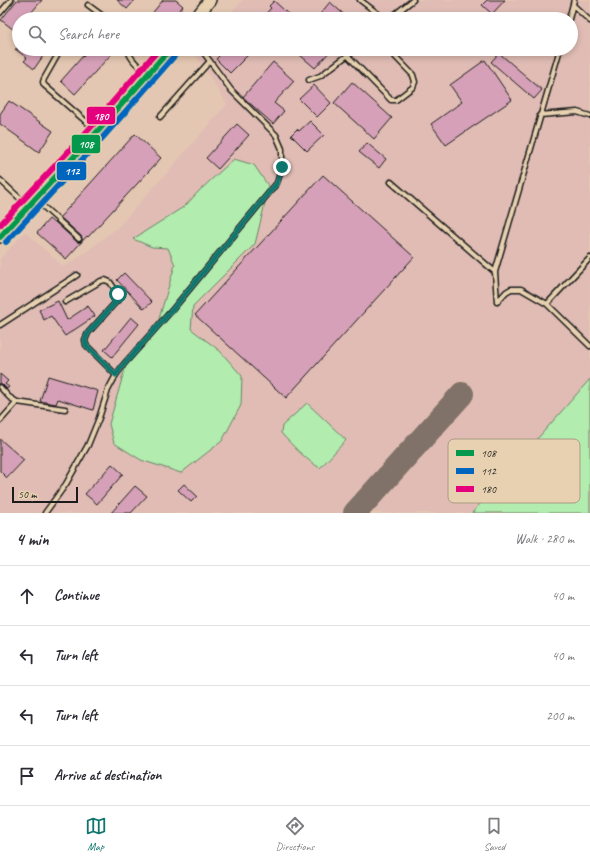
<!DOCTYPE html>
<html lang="en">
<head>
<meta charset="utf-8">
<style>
	:root { --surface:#fff; --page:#f7f7f7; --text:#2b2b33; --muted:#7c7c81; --line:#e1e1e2; --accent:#0f766e }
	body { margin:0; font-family:Caveat,sans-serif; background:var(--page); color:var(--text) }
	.scale { position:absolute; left:12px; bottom:10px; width:66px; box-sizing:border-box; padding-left:4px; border:2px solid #1c1c1c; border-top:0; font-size:11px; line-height:14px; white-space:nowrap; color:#1c1c1c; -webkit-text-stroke:3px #e7d1b0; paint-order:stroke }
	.stop { position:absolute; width:12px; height:12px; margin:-9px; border:3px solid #0f766e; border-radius:50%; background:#fff }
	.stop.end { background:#0f766e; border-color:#fff; box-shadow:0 1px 4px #0008 }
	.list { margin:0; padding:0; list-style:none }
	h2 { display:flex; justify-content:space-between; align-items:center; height:52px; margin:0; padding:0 16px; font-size:17px }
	h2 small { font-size:13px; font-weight:400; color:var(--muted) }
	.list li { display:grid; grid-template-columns:26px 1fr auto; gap:12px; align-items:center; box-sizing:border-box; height:60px; padding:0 16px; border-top:1px solid var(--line) }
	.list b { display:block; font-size:15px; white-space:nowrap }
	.list em { font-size:13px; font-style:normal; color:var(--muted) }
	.icon { flex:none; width:22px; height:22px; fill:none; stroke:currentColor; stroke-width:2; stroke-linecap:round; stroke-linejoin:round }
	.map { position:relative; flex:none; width:590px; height:513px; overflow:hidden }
	.search { position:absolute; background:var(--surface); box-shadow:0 2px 6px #0003; left:12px; right:12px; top:12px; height:44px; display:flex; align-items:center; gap:10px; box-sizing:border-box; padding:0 14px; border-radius:22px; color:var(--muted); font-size:15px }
	.sheet { height:292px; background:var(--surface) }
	nav { display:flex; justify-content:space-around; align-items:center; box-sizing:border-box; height:56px; border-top:1px solid var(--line); background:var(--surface); font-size:11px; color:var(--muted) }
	nav a { display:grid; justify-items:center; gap:2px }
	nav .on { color:var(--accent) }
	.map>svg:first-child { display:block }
</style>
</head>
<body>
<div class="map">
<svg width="590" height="513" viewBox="0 0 590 513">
	<rect width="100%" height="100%" fill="#e4c7b2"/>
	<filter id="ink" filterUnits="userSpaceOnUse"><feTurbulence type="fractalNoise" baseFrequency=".025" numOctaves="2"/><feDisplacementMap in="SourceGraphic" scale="8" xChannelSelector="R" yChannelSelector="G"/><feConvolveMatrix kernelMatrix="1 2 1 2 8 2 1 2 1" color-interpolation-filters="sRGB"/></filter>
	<g filter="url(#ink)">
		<path fill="#e0bcb4" d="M243 0H590V513H0V259L25 232 64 267 86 252 118 227 165 175 227 104 192 49H571V19H225Z"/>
		<path fill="#b3ecaf" stroke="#688466" d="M234 159 254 165 269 187 255 244 193 306 191 329 220 351 242 376 241 405 222 441 181 473 141 460 114 443 109 424 126 365 158 322 175 265 168 248 152 247 133 239 185 206 199 191Z
			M590 379V513H472Z
			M307 403 346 440 320 468C305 459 293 446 281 433L282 426Z"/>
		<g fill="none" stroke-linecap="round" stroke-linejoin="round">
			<path stroke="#807267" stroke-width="24" d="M355 513 462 394"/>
		</g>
		<path fill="#d6a1b8" stroke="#1c1c1c" d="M17 0H42L26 19H19V34L1 20Z
			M117 0H135L127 9Z
			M163 0H176L183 6 172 19H154L150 16Z
			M487 0H505L492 14 482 5Z
			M274 1 294 19H261L271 8 269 6Z
			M330 2 349 19H316Z
			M15 49H48L34 69 24 61 27 58Z
			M89 49H116L75 94 61 81Z
			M226 49H254L230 73 216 59Z
			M293 49H332L315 68Z
			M499 53 542 90 534 99 491 62Z
			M485 60 512 100 446 145 431 124 462 102 450 85Z
			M273 62 294 81 274 103 284 111 273 124 243 97Z
			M352 82 392 118 374 139 334 103Z
			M314 85 331 103 317 117 299 99Z
			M9 101 53 131 39 152 0 124V114Z
			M310 121 324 135 307 151 291 135 297 129 299 131Z
			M237 124 249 135 218 169 206 158Z
			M135 134 161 158 88 237 87 236 66 259 37 233 49 219 54 223 55 222 77 242H81L82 239 81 236 60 217Z
			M367 143 386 159 379 168 359 152Z
			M323 175 414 257 286 398 195 315Z
			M124 273 152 302 144 309 117 280Z
			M58 301 67 320 88 306 95 316 65 336 51 316 44 320 39 310Z
			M131 317 139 324 112 357 104 350Z
			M0 374 8 381 5 384 9 387 7 389 2 384H0Z
			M48 376 98 391 93 410 58 399 56 404 40 401Z
			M0 439 24 460 7 478 0 471Z
			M112 464 123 474 97 504 85 494Z
			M184 484 197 496 191 502 178 490Z
			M135 486 147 496 131 513H111Z"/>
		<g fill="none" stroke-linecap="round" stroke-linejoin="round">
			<g stroke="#1c1c1c" stroke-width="7">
				<path id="service" d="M360 0 385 19
					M88 5 107 19
					M573 5 590 21
					M0 13 11 0
					M389 19 413 0
					M569 19 574 0
					M61 49 44 79 43 82 44 85 97 131
					M128 49C129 59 140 67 147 74
					M348 56 391 100H396L413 87 415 82 413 75 388 49
					M309 80 320 76 356 49
					M540 115 577 112 590 116
					M160 117 210 61
					M0 180 28 206
					M391 182 495 272
					M35 199 79 239
					M65 302 101 281 105 280 110 282 118 294V300L115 303 88 333 85 340 86 345 116 375
					M497 302 495 272 560 49
					M497 302 506 292 511 289H521L547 304 590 346
					M547 304 590 258
					M0 325 77 275
					M0 387 9 397 17 402 65 409
					M0 421 17 402
					M45 513 66 484 88 445 99 418 108 390 116 375 124 364 173 309 277 183 282 167V149L276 135 231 90 201 49"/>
			</g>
			<g stroke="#1c1c1c" stroke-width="14">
				<path id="secondary" d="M195 19 210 0
					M0 237 98 131 170 49"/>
			</g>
			<use href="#service" stroke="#e7d1b0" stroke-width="4"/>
			<use href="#secondary" stroke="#e7d1b0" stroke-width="11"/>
			<g stroke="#e7d1b0" stroke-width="9">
				<path id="bus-1" d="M0 237 98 131 170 49"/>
			</g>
			<g stroke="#e7d1b0" stroke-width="9">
				<path id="bus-2" d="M6 242 104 136 176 54"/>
			</g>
			<g stroke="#e7d1b0" stroke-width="9">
				<path id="bus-3" d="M0 225 92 126 159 49"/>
			</g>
			<use href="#bus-1" stroke="#03984c" stroke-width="6"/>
			<use href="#bus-2" stroke="#0065bd" stroke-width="6"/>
			<use href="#bus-3" stroke="#e5007d" stroke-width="6"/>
		</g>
	</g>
	<g fill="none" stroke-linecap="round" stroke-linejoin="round" filter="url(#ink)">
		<path stroke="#0f766e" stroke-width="5" d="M118 294V300L115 303 88 333 85 340 86 345 116 375 124 364 173 309 277 183 282 167"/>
	</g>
	<rect x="448" y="439" width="132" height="64" rx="6" fill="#e7d1b0" stroke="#aa9b84" stroke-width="1"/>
	<rect x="456" y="450" width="18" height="6" fill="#03984c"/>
	<rect x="456" y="468" width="18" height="6" fill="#0065bd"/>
	<rect x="456" y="486" width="18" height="6" fill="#e5007d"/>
	<g font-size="11" fill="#1c1c1c">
		<text x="481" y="457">108</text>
		<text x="481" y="475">112</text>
		<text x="481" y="493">180</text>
	</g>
	<g stroke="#e7d1b0" stroke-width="1.5">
		<rect x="86" y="106" width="30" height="19" rx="4" fill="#e5007d"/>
		<rect x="71" y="134" width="30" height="20" rx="4" fill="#03984c"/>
		<rect x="56" y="161" width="31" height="20" rx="4" fill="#0065bd"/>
	</g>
	<g font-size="11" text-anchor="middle" font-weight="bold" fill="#fff">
		<text x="101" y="120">180</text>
		<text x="86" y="148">108</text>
		<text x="72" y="175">112</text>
	</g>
</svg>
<div class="scale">50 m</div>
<div class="stop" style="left:118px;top:294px"></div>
<div class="stop end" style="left:282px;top:167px"></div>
<div class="search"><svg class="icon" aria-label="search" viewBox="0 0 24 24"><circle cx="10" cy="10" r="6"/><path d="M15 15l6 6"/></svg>Search here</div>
</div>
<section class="sheet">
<h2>4 min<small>Walk · 280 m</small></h2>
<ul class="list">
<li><svg class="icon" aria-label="ahead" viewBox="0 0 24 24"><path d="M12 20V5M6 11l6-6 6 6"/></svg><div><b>Continue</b></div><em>40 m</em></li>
<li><svg class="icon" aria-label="left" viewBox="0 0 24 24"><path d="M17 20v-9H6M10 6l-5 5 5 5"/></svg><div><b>Turn left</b></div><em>40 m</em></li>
<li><svg class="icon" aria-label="left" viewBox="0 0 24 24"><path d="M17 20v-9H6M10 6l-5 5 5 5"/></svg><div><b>Turn left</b></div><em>200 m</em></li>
<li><svg class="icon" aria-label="arrive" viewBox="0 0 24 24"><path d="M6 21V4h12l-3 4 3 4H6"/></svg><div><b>Arrive at destination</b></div></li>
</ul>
</section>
<nav>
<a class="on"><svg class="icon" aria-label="map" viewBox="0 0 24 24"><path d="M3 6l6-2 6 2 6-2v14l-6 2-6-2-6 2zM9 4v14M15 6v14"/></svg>Map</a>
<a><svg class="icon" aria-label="directions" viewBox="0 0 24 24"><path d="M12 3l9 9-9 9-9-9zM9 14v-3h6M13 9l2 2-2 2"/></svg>Directions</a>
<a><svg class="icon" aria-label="saved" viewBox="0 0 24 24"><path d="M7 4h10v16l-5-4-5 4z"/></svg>Saved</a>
</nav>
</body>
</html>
